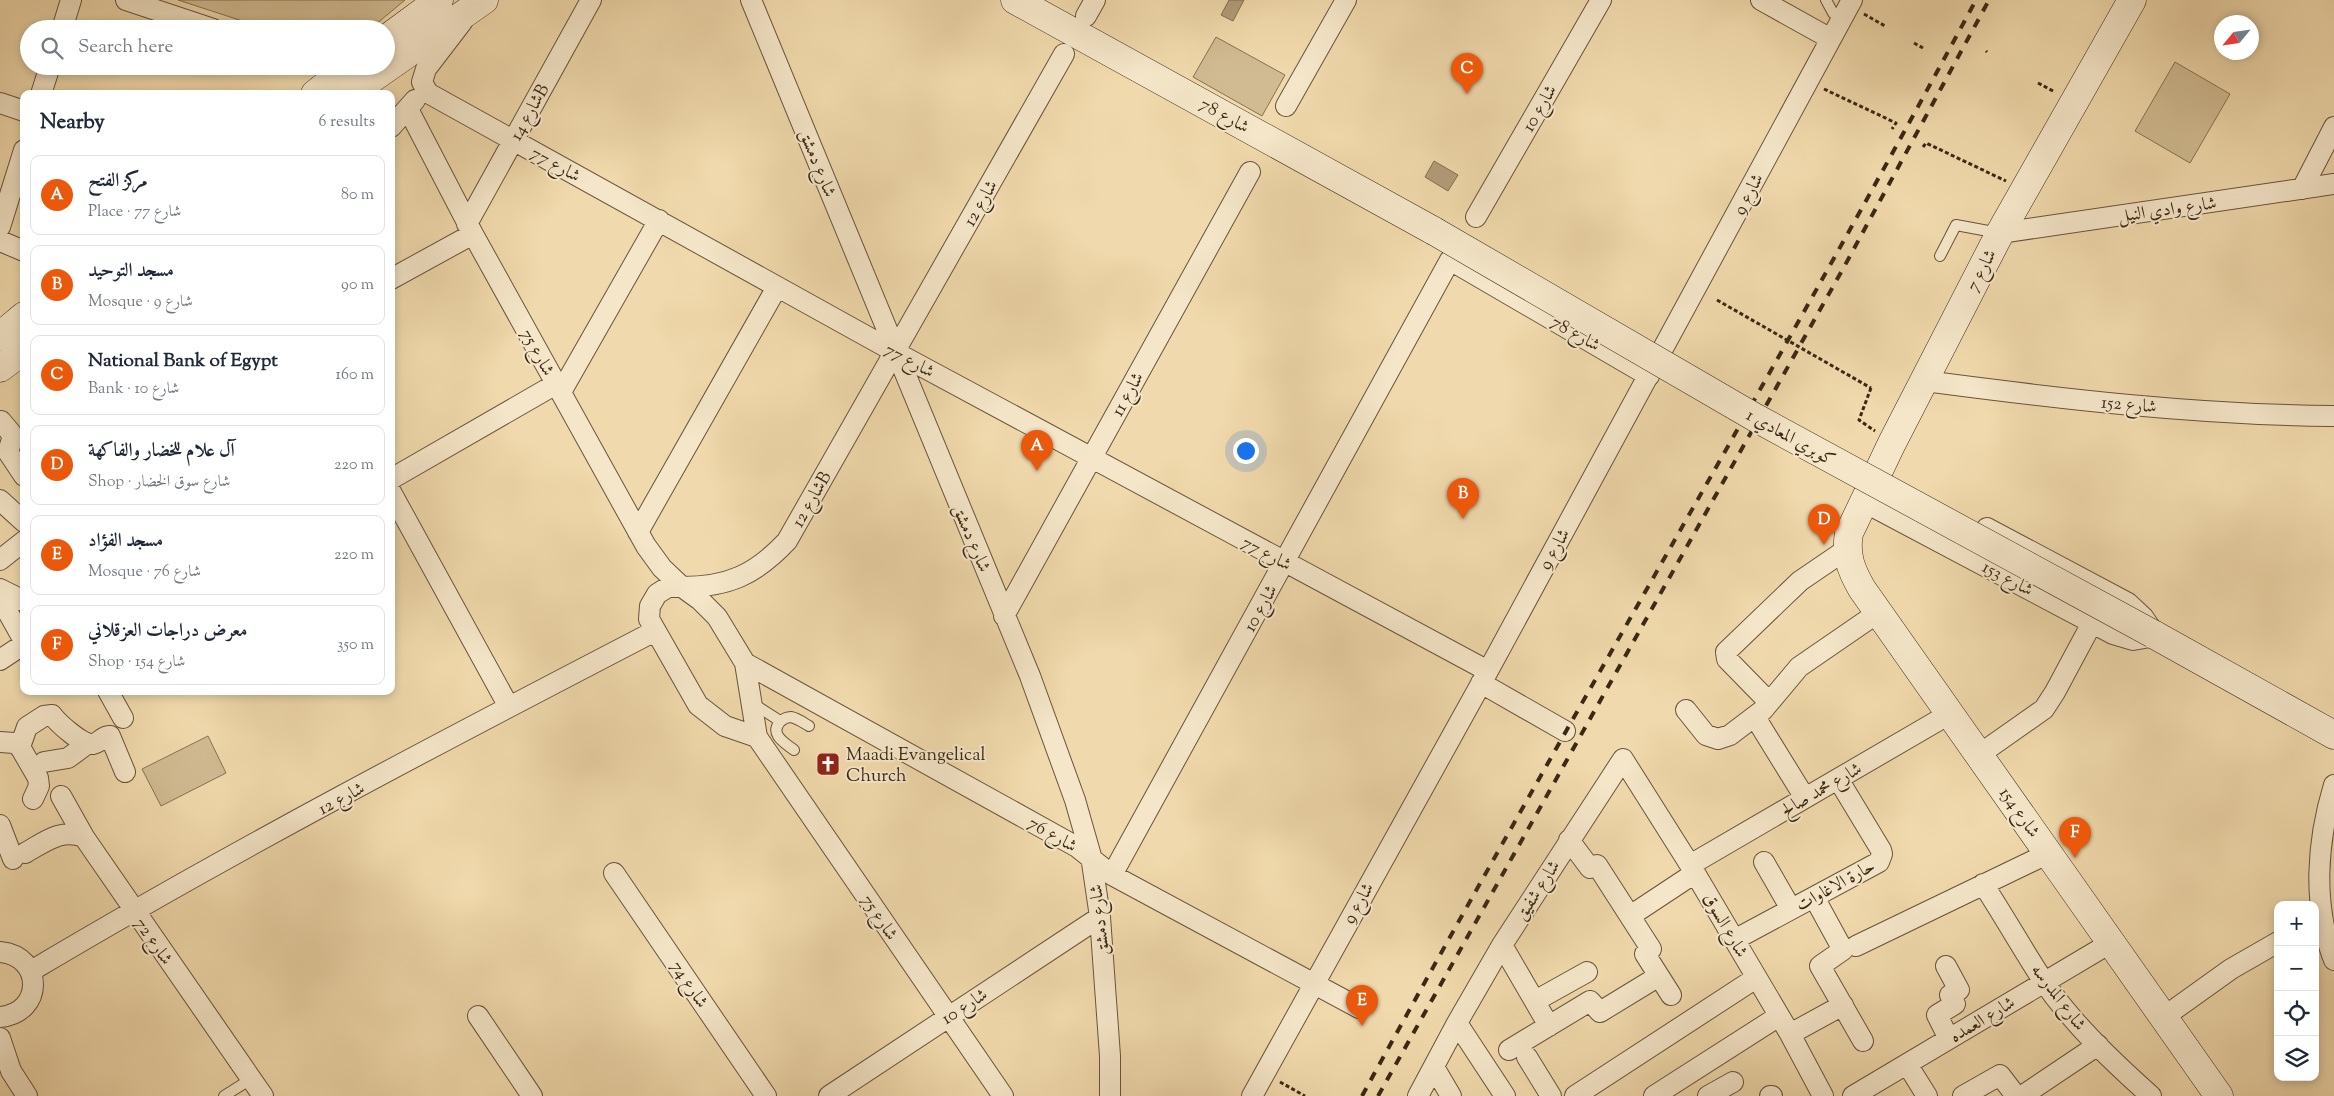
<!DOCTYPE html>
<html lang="en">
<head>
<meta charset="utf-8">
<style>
	:root { --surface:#fff; --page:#f2f2f3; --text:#1f2937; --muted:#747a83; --line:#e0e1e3; --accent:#ea580c }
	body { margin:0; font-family:"Sorts Mill Goudy",Amiri,serif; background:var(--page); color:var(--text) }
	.controls { position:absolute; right:15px; bottom:15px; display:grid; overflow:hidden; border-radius:10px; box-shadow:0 2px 8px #0003 }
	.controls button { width:45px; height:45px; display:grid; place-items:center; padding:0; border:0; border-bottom:1px solid var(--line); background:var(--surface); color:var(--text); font:25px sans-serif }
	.compass { position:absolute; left:2214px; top:15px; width:45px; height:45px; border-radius:50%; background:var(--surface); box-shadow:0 2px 8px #0003; rotate:241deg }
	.you { position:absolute; left:1245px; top:450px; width:18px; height:18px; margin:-12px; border:4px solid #fff; border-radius:50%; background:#1a73e8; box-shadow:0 0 0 8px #1a73e833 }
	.badge { display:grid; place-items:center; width:32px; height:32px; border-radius:50%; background:var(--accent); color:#fff; font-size:16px; font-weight:700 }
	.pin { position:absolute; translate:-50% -41px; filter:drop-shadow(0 1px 2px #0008) }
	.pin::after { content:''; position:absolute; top:26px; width:18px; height:15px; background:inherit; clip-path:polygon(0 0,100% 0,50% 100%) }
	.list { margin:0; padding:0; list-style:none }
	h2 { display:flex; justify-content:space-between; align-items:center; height:65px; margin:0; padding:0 20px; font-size:21px }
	h2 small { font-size:16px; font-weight:400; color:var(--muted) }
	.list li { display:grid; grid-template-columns:32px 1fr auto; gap:15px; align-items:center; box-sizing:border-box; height:80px; margin:0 10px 10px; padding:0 10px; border:1px solid var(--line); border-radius:10px }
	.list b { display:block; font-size:19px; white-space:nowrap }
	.list p { margin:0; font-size:16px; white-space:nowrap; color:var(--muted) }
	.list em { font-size:16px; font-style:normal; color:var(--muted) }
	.icon { flex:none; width:28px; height:28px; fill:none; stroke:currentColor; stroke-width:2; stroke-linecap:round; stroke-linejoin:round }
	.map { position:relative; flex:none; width:2334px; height:1096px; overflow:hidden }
	.search { position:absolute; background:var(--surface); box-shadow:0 2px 8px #0003; left:20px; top:20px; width:375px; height:55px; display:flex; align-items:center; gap:12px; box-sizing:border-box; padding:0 18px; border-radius:28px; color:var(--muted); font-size:19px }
	.panel { position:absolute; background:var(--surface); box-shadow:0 2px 8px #0003; left:20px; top:90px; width:375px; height:605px; border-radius:10px }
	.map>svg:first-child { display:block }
</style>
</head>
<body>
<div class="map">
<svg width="2334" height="1096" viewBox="0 0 2334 1096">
	<rect width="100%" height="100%" fill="#f0d9ac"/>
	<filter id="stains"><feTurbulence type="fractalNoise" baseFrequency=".004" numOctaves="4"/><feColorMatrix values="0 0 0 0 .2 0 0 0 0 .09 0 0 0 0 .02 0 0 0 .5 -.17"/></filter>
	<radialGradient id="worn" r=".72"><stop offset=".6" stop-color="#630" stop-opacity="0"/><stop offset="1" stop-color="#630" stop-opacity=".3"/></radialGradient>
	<path fill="#d1bb92" stroke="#867254" d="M178 0H405L375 25 364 29H267Z
		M1216 37 1285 75 1262 116 1193 77Z
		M2175 62 2230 94 2190 163 2135 131Z
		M208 736 226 773 161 806 142 769Z"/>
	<path fill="#b29d79" stroke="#826e51" d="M1229 0H1244L1233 21 1221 15Z
		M1434 161 1458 175 1448 191 1425 177Z"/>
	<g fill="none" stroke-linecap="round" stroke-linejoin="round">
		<g stroke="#68543b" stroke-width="12">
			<path id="lane" d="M1826 0 1833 13 1842 19
				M1940 256 1956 225 1999 233
				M752 703 780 721
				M794 750C785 743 769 734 780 722 783 719 787 717 791 717 797 718 804 723 809 726
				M224 1096 251 1079"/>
		</g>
		<g stroke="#68543b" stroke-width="22">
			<path id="street" d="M126 0 213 29
				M751 0 1030 676 1075 800 1091 856 1100 917 1110 1056V1096
				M1761 0 1831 39
				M1086 16 1095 0
				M462 22 426 69 422 82 428 93 895 352 1488 671
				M62 29 71 0
				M41 94 50 66
				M0 103 24 111
				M1286 106 1346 0
				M408 109 473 234 646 546 662 568 682 587C728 587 755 575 787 541L1064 54
				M391 127 415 100
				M2302 189 2334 127
				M1476 217 1601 0
				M467 224 591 0
				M0 227 24 150
				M2000 233 2334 184
				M0 241 24 251
				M391 279 473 234
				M1925 381C2061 399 2197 415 2334 416
				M561 392 659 220
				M1 421 11 433 12 439 8 452 24 476
				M391 479 556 384
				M391 492 509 707
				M0 500 24 522
				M1864 502 2113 634 2133 640 2156 636 2143 617 2128 603 1987 528
				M638 532 777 287
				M0 560 24 541
				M0 589 24 601
				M0 598 24 641
				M1004 616 1250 172
				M0 660 24 644
				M745 663 1077 847 1112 875 1359 1008
				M1481 683 1565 731
				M108 691 123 718
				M1769 702 1727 659 1726 652 1800 581 1847 549
				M1686 710 1706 735 1718 739 1730 735 1763 710 1799 667 1879 612
				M1755 717 1805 798
				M757 737 725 726 698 705 649 619 650 606 657 594 668 587H682L700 600 717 617 745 663 757 737 1003 1096
				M0 742 14 743 20 747 38 778 39 786 33 799
				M20 747 27 727 44 716 52 715C58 723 83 746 93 744 100 743 103 735 110 736L125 772
				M1980 754 2044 709 2055 692 2092 623
				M44 762 68 758 87 744
				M2334 785C2317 841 2312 904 2334 960
				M61 796 84 837
				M0 825 13 859
				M1569 840 1590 868 1597 865 1651 949 1645 954 1671 995
				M25 853C45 842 61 828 84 837L263 1096
				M1764 862 1791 909
				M1690 865 1951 713
				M614 873 766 1096
				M1112 875 1450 260 1649 376
				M1983 884C2004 916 2023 950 2044 982 2073 1024 2113 1062 2151 1096
				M1814 897 1843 950 1820 966 1863 1041
				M1630 916 1695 873
				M1734 940 1879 862 1882 854 1881 850 1838 779
				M1502 945 1549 1026
				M1856 946 2049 853
				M0 952C44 956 44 1013 0 1017
				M1946 966 1959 990 1950 995 1955 1004 1937 1015 1949 1039
				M31 971C234 850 445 740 655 631
				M1535 1001 1587 972
				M478 1016 532 1096
				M2164 1017 2231 969 2278 942
				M1457 1023 1505 1096
				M1790 1034 1843 1005
				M0 1038 11 1071 27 1096
				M1509 1050 1590 1001 1600 1012 1659 976
				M1527 1057 1551 1096
				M1907 1064 1927 1096
				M1434 1067 1451 1096
				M829 1096 1100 917
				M1252 1096 1488 671 1852 0
				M1418 1096 1457 1023 1502 945 1623 759 1695 873 1790 1034 1823 1096
				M1575 1096 1756 978
				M1654 1096 1779 1016
				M1708 1096 1733 1082
				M1770 1096H1772
				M1853 1096 2112 942
				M1963 1096 2000 1075 2016 1096
				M2022 1096 2098 1045"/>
		</g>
		<g stroke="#3a2815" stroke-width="29">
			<path id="secondary" d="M1015 0 1434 231
				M2132 0 2000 233 1892 443 1849 533C1845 555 1851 570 1862 589L2219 1096
				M386 39 439 0
				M315 94 350 66
				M350 94 484 0
				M0 336 24 316
				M0 368 24 350
				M2153 634 2334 735"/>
		</g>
		<path stroke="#3a2815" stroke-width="3" stroke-dasharray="4 2.5" stroke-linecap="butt" d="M1864 14 1885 26
			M1914 43 1923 48
			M1986 51 1987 52
			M2038 83 2055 92
			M1824 89 1896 123 1892 129
			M1923 147 1926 143 2006 181
			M1871 388 1859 420 1875 431
			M1280 1082 1305 1096"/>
		<use href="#lane" stroke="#f5e6c9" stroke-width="10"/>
		<use href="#street" stroke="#f5e6c9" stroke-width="20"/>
		<use href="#secondary" stroke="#f5e6c9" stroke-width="28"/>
		<path stroke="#3a2815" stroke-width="4" stroke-dasharray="9 9" stroke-linecap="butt" d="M1362 1096C1563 729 1777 369 1976 0
			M1378 1096 1844 267 1989 0"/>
		<g stroke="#3a2815" stroke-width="29" stroke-linecap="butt">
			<path id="secondary-bridge" d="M1434 231 1756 418 2153 634"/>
		</g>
		<path stroke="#3a2815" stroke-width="3" stroke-dasharray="4 2.5" stroke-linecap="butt" d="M1717 300 1871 388"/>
		<use href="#secondary-bridge" stroke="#f5e6c9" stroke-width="28"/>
	</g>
	<defs>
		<g id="church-square" transform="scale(1.25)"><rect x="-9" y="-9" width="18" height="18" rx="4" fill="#8f2418" stroke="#f5e6c9"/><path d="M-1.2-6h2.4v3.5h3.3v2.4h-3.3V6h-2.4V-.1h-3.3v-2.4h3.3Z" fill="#fff"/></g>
	</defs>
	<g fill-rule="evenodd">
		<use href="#church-square" x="828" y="764"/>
	</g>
	<g text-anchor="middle" stroke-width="4" stroke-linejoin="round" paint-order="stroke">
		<g font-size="18" fill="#3a2815" stroke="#f5e6c9">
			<text transform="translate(1539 108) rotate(-60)" y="6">شارع 10</text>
			<text transform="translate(529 112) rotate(-61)" y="6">شارع 14B</text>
			<text transform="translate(1225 115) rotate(29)" y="6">شارع 78</text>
			<text transform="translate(818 163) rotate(68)" y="6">شارع دمشق</text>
			<text transform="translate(556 164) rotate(29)" y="6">شارع 77</text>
			<text transform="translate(1748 194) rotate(-62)" y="6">شارع 9</text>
			<text transform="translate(980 203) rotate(-60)" y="6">شارع 12</text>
			<text transform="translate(2167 209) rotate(-8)" y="6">شارع وادي النيل</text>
			<text transform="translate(1981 270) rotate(-63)" y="6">شارع 7</text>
			<text transform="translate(1576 333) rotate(30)" y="6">شارع 78</text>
			<text transform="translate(538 352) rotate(61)" y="6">شارع 75</text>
			<text transform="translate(910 360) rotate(28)" y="6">شارع 77</text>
			<text transform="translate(1127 394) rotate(-61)" y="6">شارع 11</text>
			<text transform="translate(2129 404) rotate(5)" y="6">شارع 152</text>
			<text transform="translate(1791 437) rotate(29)" y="6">كوبري المعادي 1</text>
			<text transform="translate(811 499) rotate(-60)" y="6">شارع 12B</text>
			<text transform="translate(972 538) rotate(67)" y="6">شارع دمشق</text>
			<text transform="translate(1554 549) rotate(-61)" y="6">شارع 9</text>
			<text transform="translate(1267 553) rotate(28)" y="6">شارع 77</text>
			<text transform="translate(2008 578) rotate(28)" y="6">شارع 153</text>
			<text transform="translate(1260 608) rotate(-61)" y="6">شارع 10</text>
			<text transform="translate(1821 789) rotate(-30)" y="6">شارع محمد صالح</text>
			<text transform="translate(341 798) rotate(-28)" y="6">شارع 12</text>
			<text transform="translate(2020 812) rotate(55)" y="6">شارع 154</text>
			<text transform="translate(1053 834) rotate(30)" y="6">شارع 76</text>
			<text transform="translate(1835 885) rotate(-29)" y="6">حارة الاغاوات</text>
			<text transform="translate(1537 890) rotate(-57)" y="6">شارع شفيق</text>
			<text transform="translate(1358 903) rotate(-61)" y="6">شارع 9</text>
			<text transform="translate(880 917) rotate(56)" y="6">شارع 75</text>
			<text transform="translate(1099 920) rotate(-96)" y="6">شارع دمشق</text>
			<text transform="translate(1726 925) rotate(60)" y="6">شارع السوق</text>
			<text transform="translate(154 941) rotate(55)" y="6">شارع 72</text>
			<text transform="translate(690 984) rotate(56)" y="6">شارع 74</text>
			<text transform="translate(2059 997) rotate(53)" y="6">شارع المدرسه</text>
			<text transform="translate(964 1006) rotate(-33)" y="6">شارع 10</text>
			<text transform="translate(1982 1019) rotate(-31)" y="6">شارع العمده</text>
		</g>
		<g font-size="18" fill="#3a2815" stroke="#f5e6c9" text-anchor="start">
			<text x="846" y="760">Maadi Evangelical<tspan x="846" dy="21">Church</tspan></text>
		</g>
	</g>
	<rect width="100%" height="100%" filter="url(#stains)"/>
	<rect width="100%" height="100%" fill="url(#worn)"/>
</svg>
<div class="controls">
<button>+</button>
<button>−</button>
<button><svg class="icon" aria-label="locate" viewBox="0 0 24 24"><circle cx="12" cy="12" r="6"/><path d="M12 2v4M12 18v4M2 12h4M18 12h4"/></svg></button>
<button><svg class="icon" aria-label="layers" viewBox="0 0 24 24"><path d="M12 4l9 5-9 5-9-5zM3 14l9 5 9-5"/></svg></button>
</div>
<svg class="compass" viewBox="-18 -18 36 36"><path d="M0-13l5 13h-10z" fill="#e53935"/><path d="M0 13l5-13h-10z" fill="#747a83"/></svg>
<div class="you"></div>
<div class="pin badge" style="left:1037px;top:471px">A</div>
<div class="pin badge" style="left:1463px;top:519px">B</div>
<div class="pin badge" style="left:1467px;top:94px">C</div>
<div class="pin badge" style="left:1824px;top:545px">D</div>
<div class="pin badge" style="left:1362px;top:1026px">E</div>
<div class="pin badge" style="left:2075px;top:858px">F</div>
<div class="search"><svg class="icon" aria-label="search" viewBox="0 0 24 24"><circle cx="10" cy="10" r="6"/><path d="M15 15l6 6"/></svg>Search here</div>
<section class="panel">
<h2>Nearby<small>6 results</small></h2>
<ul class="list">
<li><span class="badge">A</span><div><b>مركز الفتح</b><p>Place · شارع 77</p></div><em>80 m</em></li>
<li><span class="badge">B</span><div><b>مسجد التوحيد</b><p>Mosque · شارع 9</p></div><em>90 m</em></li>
<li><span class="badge">C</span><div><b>National Bank of Egypt</b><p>Bank · شارع 10</p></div><em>160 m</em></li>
<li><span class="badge">D</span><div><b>آل علام للخضار والفاكهة</b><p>Shop · شارع سوق الخضار</p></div><em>220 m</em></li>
<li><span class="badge">E</span><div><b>مسجد الفؤاد</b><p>Mosque · شارع 76</p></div><em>220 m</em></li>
<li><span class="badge">F</span><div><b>معرض دراجات العزقلاني</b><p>Shop · شارع 154</p></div><em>350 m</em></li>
</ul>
</section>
</div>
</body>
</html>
